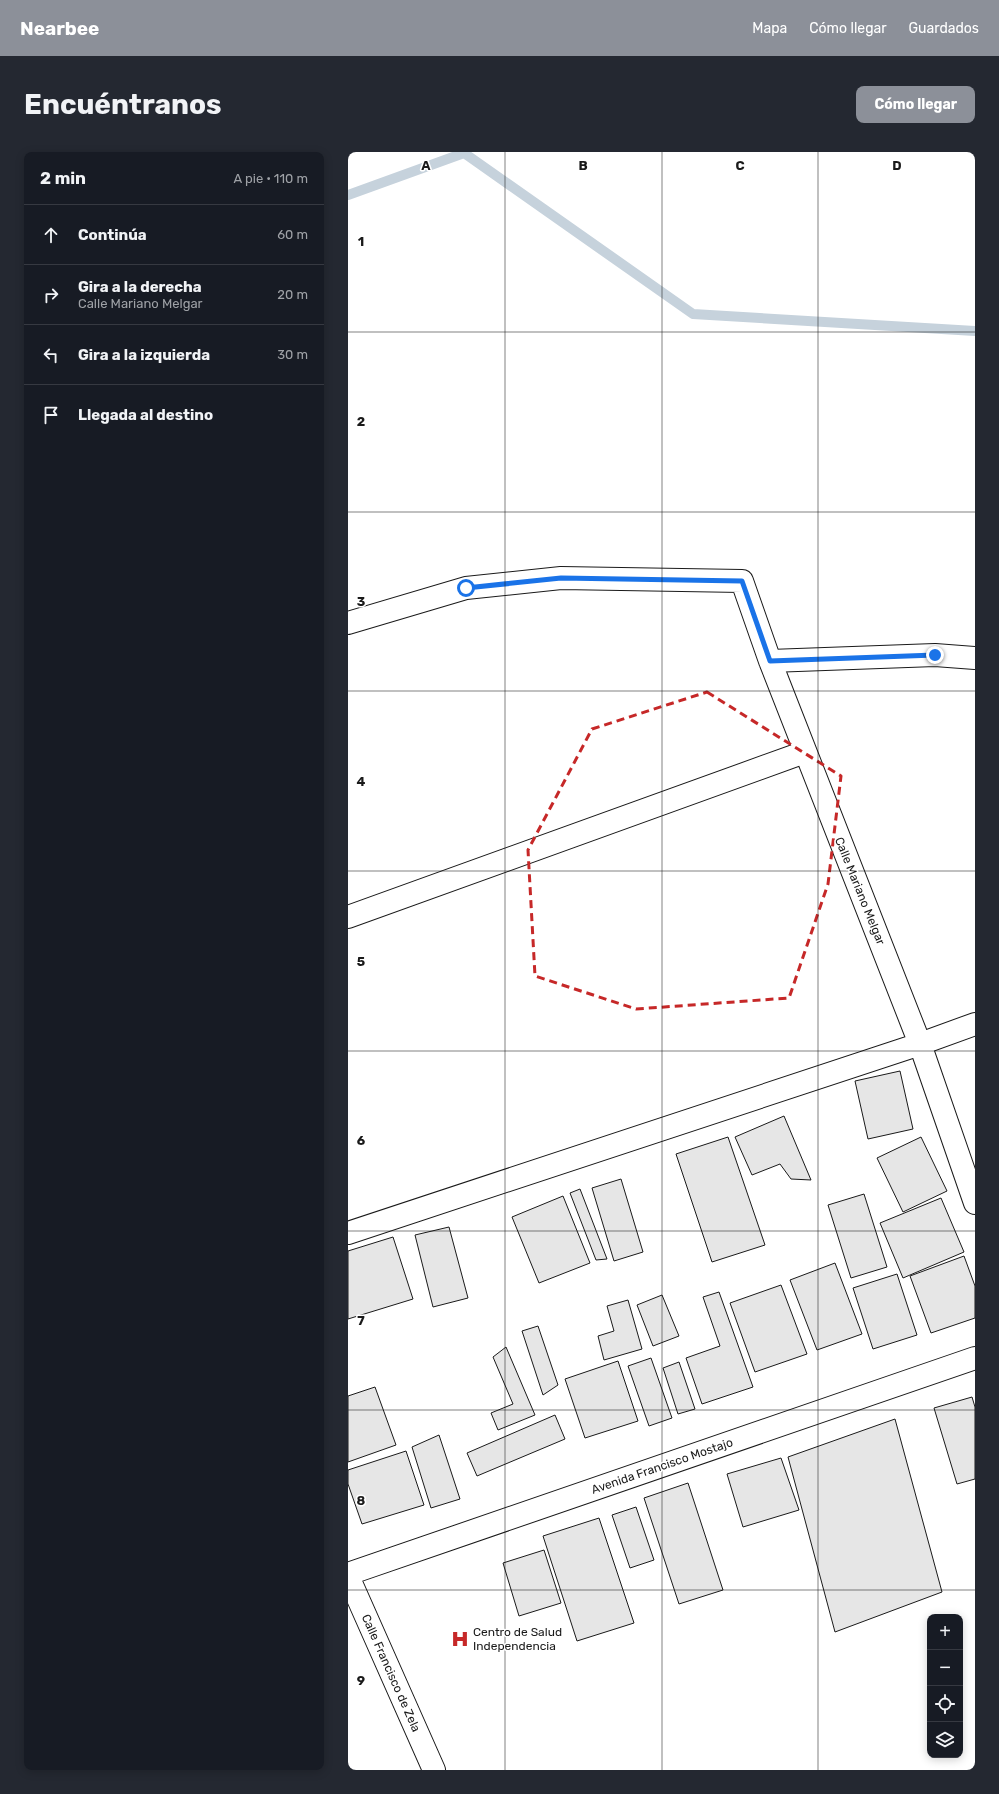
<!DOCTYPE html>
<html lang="es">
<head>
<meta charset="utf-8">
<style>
	:root { --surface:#171b24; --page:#242831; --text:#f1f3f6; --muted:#9ea1a6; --line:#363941; --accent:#8c9099 }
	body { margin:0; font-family:Rubik,sans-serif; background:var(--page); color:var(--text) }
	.controls { position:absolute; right:12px; bottom:12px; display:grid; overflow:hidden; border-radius:8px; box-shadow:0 2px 10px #0003 }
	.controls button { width:36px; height:36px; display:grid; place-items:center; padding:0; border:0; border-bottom:1px solid var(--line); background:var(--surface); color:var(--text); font:20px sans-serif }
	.stop { position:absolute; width:12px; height:12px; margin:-9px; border:3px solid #1a73e8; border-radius:50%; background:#fff }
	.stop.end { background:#1a73e8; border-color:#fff; box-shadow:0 1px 4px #0008 }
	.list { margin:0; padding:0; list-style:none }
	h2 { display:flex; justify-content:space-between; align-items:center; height:52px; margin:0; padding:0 16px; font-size:17px }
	h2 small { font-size:13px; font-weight:400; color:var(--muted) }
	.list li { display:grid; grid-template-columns:26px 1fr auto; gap:12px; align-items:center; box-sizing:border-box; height:60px; padding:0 16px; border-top:1px solid var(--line) }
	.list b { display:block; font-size:15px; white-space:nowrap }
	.list p { margin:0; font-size:13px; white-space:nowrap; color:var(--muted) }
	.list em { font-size:13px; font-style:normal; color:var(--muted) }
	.icon { flex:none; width:22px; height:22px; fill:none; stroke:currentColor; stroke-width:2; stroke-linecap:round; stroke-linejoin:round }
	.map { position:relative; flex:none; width:627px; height:1618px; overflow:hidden; border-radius:8px }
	header { display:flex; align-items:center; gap:24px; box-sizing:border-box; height:56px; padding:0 20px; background:var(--accent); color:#fff }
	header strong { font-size:19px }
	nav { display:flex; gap:22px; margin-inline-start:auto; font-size:14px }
	.intro { display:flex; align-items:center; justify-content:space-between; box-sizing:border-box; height:96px; padding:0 24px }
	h1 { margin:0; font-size:28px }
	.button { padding:10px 18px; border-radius:8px; background:var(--accent); color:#fff; font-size:14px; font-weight:700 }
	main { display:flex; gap:24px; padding:0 24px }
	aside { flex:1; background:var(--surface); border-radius:8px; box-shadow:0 2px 10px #0003 }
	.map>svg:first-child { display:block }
</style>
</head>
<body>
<header>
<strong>Nearbee</strong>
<nav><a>Mapa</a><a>Cómo llegar</a><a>Guardados</a></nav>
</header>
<div class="intro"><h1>Encuéntranos</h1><a class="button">Cómo llegar</a></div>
<main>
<aside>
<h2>2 min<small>A pie · 110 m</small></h2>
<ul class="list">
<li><svg class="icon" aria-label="ahead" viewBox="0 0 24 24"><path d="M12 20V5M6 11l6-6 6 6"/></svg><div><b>Continúa</b></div><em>60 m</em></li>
<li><svg class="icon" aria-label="right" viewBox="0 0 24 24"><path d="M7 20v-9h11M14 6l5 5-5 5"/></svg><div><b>Gira a la derecha</b><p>Calle Mariano Melgar</p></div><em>20 m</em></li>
<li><svg class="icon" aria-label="left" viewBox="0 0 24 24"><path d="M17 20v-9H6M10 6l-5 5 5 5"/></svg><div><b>Gira a la izquierda</b></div><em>30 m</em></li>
<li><svg class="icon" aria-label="arrive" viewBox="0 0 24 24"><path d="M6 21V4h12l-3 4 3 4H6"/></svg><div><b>Llegada al destino</b></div></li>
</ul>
</aside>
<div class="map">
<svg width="627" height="1618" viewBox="0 0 627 1618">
	<rect width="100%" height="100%" fill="#fff"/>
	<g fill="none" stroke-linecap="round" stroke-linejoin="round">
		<path stroke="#c6d2dc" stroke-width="10" d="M0 43 116 1 345 162 627 179"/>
	</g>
	<path fill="#e6e6e6" stroke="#1a1a1a" d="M552 919 565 977 520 987 507 929Z
		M436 964 463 1028 443 1027 432 1012 404 1023 387 985Z
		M380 985 417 1093 364 1110 328 1002Z
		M573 985 599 1039 555 1060 529 1006Z
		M273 1027 295 1100 266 1109 244 1036Z
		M232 1037 259 1107 248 1108 222 1041Z
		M516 1042 539 1115 503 1126 480 1053Z
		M215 1044 242 1111 191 1131 164 1065Z
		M593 1046 616 1100 555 1126 532 1071Z
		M101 1075 120 1146 85 1155 67 1083Z
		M45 1085 65 1147 0 1167V1099Z
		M616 1104 627 1134V1166L583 1181 562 1124Z
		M487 1111 514 1182 469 1198 442 1128Z
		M549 1122 569 1183 525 1197 505 1136Z
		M433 1133 459 1202 407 1220 382 1151Z
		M371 1140 405 1235 354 1252 338 1206 372 1194 355 1145Z
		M314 1143 331 1184 305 1194 289 1153Z
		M280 1148 294 1197 256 1208 250 1184 266 1179 259 1154Z
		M190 1174 210 1233 195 1243 174 1179Z
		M158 1195 187 1263 150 1278 143 1261 165 1252 145 1205Z
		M303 1206 324 1266 301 1274 280 1214Z
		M270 1209 290 1269 237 1286 217 1227Z
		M331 1210 347 1257 330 1262 315 1216Z
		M27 1235 48 1293 0 1310V1244Z
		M624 1245 627 1255V1327L609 1332 586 1256Z
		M207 1263 217 1287 129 1324 119 1301Z
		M547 1267 594 1440 487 1480 440 1305Z
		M91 1283 112 1347 83 1356 64 1295Z
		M58 1299 76 1353 14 1372 0 1332V1318Z
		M433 1306 451 1358 395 1375 379 1322Z
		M340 1331 375 1438 331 1452 296 1346Z
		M288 1355 306 1408 282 1416 264 1363Z
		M251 1366 286 1471 229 1489 195 1384Z
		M196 1398 213 1451 171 1464 155 1411Z"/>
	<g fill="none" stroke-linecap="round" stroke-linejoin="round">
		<g stroke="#1a1a1a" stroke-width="24">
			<path id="minor" d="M0 471 118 436 213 426 394 429 422 509 572 892 627 1051
				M422 509 587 503 627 506
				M0 765 457 600
				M0 1081 572 892 627 872
				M0 1422 627 1206
				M0 1424 86 1618"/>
		</g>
		<use href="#minor" stroke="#fff" stroke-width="22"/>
	</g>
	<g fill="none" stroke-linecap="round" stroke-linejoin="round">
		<path stroke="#1a73e8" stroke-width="5" d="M118 436 213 426 394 429 422 509 587 503"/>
	</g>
	<path fill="none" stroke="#c62828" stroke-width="3" stroke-dasharray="8 5" stroke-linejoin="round" d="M359 540 493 624 480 732 441 846 288 857 187 824 180 698 244 577Z"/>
	<path fill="none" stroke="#1a1a1a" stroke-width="1" stroke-opacity="0.55" d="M157 0V1618M314 0V1618M470 0V1618M0 180H627M0 360H627M0 539H627M0 719H627M0 899H627M0 1079H627M0 1258H627M0 1438H627"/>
	<defs>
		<g id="hospital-bare" transform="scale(1.38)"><path d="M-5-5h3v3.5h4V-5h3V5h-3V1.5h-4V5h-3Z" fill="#c62828" stroke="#fff" stroke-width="2.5" paint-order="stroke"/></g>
	</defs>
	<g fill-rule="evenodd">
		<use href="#hospital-bare" x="112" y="1487"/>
	</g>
	<g text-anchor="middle" stroke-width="3" stroke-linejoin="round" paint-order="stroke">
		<g font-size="12" fill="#1a1a1a" stroke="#fff">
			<text transform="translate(512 739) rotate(68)" y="4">Calle Mariano Melgar</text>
			<text transform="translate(314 1314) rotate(-19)" y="4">Avenida Francisco Mostajo</text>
			<text transform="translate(43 1521) rotate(66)" y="4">Calle Francisco de Zela</text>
		</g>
		<g font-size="12" fill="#1a1a1a" stroke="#fff" text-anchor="start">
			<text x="125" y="1484">Centro de Salud<tspan x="125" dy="14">Independencia</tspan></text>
		</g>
	</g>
	<g font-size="13" text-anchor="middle" font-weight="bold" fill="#1a1a1a" stroke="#fff" stroke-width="3" stroke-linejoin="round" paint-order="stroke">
		<text x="78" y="18">A</text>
		<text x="235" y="18">B</text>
		<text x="392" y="18">C</text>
		<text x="549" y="18">D</text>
		<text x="13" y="94">1</text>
		<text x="13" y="274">2</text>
		<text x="13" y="454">3</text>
		<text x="13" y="634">4</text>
		<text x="13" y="814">5</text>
		<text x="13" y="993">6</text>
		<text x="13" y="1173">7</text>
		<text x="13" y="1353">8</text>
		<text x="13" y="1533">9</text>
	</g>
</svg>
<div class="controls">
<button>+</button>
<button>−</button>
<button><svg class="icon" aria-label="locate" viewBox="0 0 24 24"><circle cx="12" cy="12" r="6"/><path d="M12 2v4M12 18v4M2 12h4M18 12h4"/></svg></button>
<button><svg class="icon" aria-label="layers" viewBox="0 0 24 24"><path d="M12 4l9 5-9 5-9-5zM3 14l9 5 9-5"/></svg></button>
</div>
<div class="stop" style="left:118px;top:436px"></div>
<div class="stop end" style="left:587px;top:503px"></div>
</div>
</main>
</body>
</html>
